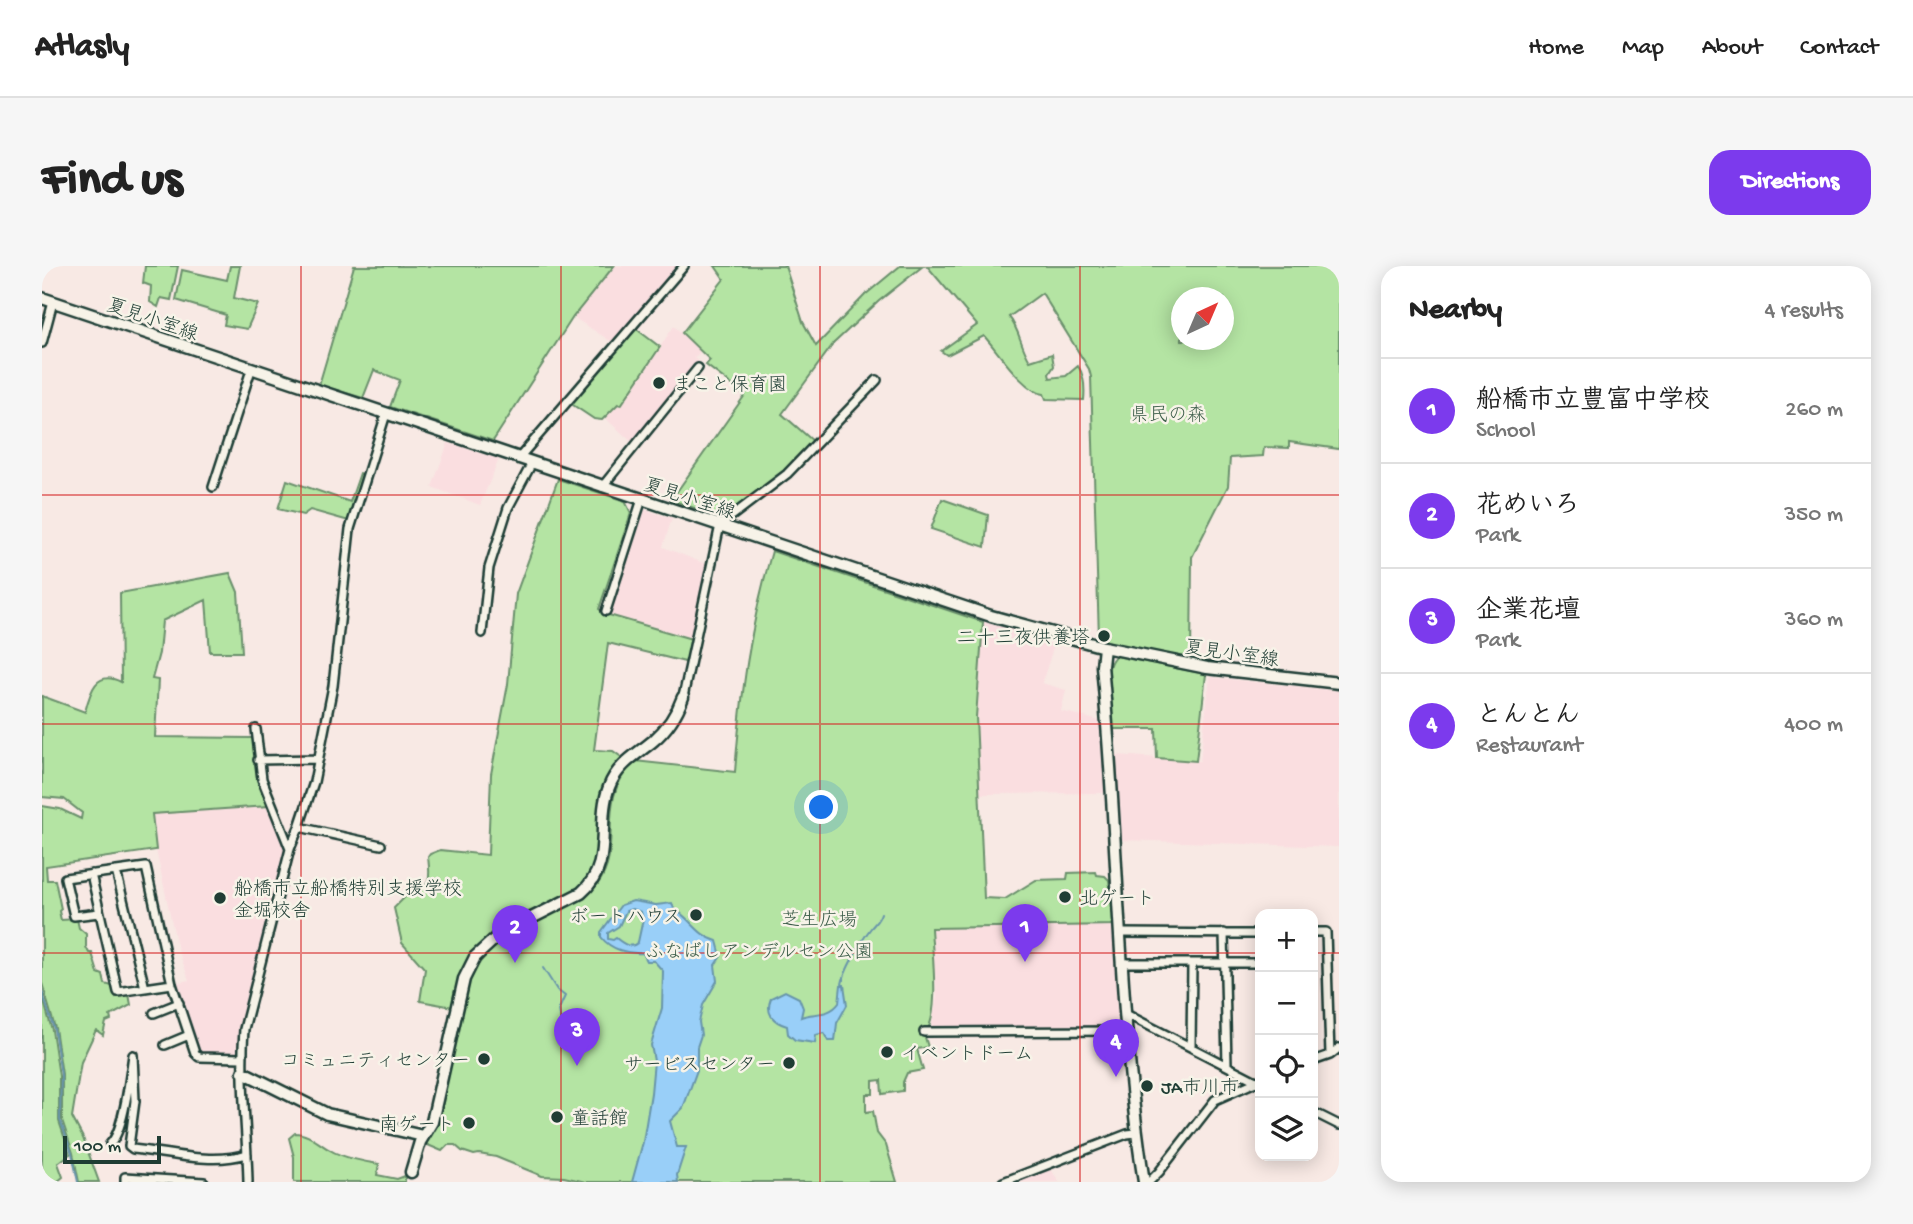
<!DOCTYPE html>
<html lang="en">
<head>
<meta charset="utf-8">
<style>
	:root { --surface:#fff; --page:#f6f6f6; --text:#222; --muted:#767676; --line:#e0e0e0; --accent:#7c3aed }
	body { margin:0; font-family:"Gochi Hand","Klee One",sans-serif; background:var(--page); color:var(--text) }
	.controls { position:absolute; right:21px; bottom:21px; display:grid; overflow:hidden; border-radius:14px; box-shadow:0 4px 18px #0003 }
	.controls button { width:63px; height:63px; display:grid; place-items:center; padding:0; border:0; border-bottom:2px solid var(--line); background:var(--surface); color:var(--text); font:35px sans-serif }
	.compass { position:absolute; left:1129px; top:21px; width:63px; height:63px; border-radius:50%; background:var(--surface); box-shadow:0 4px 18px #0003; rotate:44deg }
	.scale { position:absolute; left:21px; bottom:18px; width:98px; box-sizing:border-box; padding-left:7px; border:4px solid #1f3d34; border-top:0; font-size:19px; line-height:24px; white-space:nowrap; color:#1f3d34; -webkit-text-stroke:5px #f7f3e8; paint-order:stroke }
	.you { position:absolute; left:780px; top:542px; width:24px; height:24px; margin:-18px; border:5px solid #fff; border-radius:50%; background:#1a73e8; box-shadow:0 0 0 10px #1a73e833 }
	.badge { display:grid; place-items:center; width:46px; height:46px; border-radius:50%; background:var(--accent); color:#fff; font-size:23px; font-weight:700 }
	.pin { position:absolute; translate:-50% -58px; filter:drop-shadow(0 2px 4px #0008) }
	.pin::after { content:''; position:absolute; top:37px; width:24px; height:21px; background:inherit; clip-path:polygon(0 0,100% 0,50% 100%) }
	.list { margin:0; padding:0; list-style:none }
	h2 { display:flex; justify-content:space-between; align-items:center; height:91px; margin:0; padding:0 28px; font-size:30px }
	h2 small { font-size:23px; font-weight:400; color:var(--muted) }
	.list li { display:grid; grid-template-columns:46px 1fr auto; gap:21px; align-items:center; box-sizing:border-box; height:105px; padding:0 28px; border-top:2px solid var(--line) }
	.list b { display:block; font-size:26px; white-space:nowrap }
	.list p { margin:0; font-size:23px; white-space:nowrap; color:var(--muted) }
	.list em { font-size:23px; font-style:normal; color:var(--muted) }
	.icon { flex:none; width:38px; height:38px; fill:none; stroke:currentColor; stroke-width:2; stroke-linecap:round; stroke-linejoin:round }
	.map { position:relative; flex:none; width:1297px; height:916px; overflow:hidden; border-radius:21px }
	header { display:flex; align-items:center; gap:42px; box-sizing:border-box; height:98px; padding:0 35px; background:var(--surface); border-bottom:2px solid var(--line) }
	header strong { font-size:33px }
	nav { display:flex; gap:38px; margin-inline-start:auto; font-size:24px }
	.intro { display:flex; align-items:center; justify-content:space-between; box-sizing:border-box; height:168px; padding:0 42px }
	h1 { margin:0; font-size:49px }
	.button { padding:18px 32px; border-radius:21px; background:var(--accent); color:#fff; font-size:24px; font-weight:700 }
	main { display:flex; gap:42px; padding:0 42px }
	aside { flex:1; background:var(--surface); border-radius:21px; box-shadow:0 4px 18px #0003 }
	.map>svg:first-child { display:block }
</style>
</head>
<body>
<header>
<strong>Atlasly</strong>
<nav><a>Home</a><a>Map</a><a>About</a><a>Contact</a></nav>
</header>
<div class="intro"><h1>Find us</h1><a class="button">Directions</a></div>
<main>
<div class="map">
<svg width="1297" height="916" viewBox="0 0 1297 916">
	<rect width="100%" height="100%" fill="#f8e9e4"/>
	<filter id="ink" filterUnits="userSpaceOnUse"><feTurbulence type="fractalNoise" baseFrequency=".0143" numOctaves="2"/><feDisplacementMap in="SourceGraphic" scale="14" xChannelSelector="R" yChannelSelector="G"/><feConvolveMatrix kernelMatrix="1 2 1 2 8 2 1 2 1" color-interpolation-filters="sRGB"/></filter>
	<g filter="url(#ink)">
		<path fill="#fadee0" d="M572 0H637L570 76 531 51Z
			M632 60 659 85 652 92 657 96 590 176 563 152 576 137 579 139Z
			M406 177 457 193 438 239 390 221Z
			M601 243 630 252 621 281 666 299 651 372 567 349V341Z
			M941 356 1013 376 1000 417 1024 424 1019 445 1058 455 1063 527 937 528 934 451Z
			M1168 411 1297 425V581L1078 574 1075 489 1158 495Z
			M227 540 243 583 199 762 197 786 193 789 158 788 156 787 133 717 147 714 135 680 114 584 109 548Z
			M1073 659 1079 761 889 764 895 730 889 662Z
			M1007 900 1017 916H968Z"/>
		<path fill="#b4e4a3" stroke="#6a906c" stroke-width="2" fill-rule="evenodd" d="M103 0H136L129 34 119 32 116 41 108 36 109 20 101 17Z
			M188 0H198L192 32 216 38 205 63 182 59 184 49 134 34 140 4 185 14Z
			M312 0H572L531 51 451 175 348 141 358 114 332 104 321 132 277 119Z
			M673 0H743L761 56 774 80 823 29 858 0H881L837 35 792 77 740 148 771 175 743 205 681 252 629 234 703 129 664 99 668 94 640 67 682 13Z
			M885 0H1297V183L1247 176V182L1222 181 1221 190 1188 192 1186 220 1150 291 1149 393 1076 379 1057 372 1049 111 1047 103 1000 27 967 51C977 62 979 82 988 95L1010 88 1012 100 1007 108 1008 112 1024 110 1036 100C1043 110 1043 123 1042 134L1004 133 1002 128C982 126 956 85 942 70L905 89 899 85 935 59ZM1140 32H1182V74H1140Z
			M593 62 618 81 579 139 576 138 560 154 552 153 528 137Z
			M318 207 322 210 307 255 268 244 261 249 236 243 245 214 308 236Z
			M516 213 583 235 589 247 557 343 567 349 653 374 647 397 566 377 552 484 571 485 582 493 571 505 553 604 541 621 430 690 418 710 411 741 378 735 383 703 360 677 352 642 368 626C391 624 388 608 386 591L388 588 398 584 446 589 449 508 466 418 474 328Z
			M900 233 946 249 943 281 889 263Z
			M730 285 941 356 934 451 942 632 963 633 994 614 1025 613 1026 607 1054 606 1055 609 1063 610 1067 614 1073 659 889 662C890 685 899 753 882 768L886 781 875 783 881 804 865 807 861 816V825L840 828 839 814 831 815V828H824V846L831 845 835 867 844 879 855 916H544L522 911 500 910 454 891 437 888 432 889 420 885 413 879H406L400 885 381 877 397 850 424 721C443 674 481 662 524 639 535 634 547 629 555 619 584 582 550 536 593 495L693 506C699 429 708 359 730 285Z
			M188 307 196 326 200 386H168L164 334 120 355 117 387 110 413 116 414 113 471 209 472 212 474 217 514 227 540 110 548 114 584 4 600 5 614H13L19 643 17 645 19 654 35 653 37 662 44 668V681L47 687H50L56 707 61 709 63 718 70 720 74 731 87 728 89 739 68 750 69 754 64 756 61 769 54 764 39 796 30 851 41 872 57 916H37L31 887 20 854V808L13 762 0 717V540L18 543 39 553 40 547 22 533 0 531V430L43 446C48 426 54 403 79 416L78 327Z
			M1074 390 1164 408 1154 495 1115 492 1114 463H1069C1068 446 1059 399 1074 390Z
			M0 729 10 764 17 810V855L28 888 16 897 21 911 15 916H0Z
			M253 867C266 867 277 878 288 884 299 891 323 896 337 898L335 909 355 913 363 910V916H252V891L247 872Z"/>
		<path fill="#99cff8" stroke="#6895aa" stroke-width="2" fill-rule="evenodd" d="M591 635 614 639 630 637 632 643C648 651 655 670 675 675L679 690 673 699 675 715 661 739 657 756 659 769 655 781V804L641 842 628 855 635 881H644L635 909 636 916H590L601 876 609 827 612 795 609 779 620 742 621 705 612 695H605L601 687C586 688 569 684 559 671V666L579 639ZM590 643 599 646 601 653 596 676C589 684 580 677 574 672L571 674 566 673V667L577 660 584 645Z
			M799 719H802L805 739 795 757 793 775H786L782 767 774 769 773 777 753 774 746 768 745 760C731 756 723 747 729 732L743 725 757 732 761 742 759 751C771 746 787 751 797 737Z"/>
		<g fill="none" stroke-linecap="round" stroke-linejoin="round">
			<path stroke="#6895aa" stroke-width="2" d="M501 702 515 724 523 730 517 743 519 758 534 767
				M800 719C801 707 821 672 829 662 834 656 837 654 839 647
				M0 725 12 763 19 809 18 854 30 887 36 916"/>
			<g stroke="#1f3d34" stroke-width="12">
				<path id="street" d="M0 77 11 36
					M476 193 642 0
					M171 221 209 104
					M560 221 656 102
					M564 345 600 233
					M440 367 447 302 466 242 490 197
					M641 431 678 259 745 208 835 114
					M214 463 220 513 248 583
					M216 494 277 493
					M257 561 339 579
					M74 605 103 722
					M49 608 76 726 130 718
					M57 647 32 650 23 612 104 601 130 718 153 787 157 791 200 792
					M1271 666H1284L1288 789
					M1079 667 1218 668
					M1182 667 1185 799
					M1081 697H1218
					M112 747 137 737
					M1084 748 1218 817
					M882 766 1085 765
					M123 779 147 769
					M1149 781 1150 697
					M1271 795 1288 789 1297 782
					M1271 846 1297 859
					M68 878C82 866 88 808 91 789L93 835 87 880 91 883C128 887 169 899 205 888
					M83 916V911L162 916
					M206 916C205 865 198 814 202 763L248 583 257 561 272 516 291 420 308 263 344 148
					M961 916 1085 868 1094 867
					M1107 916 1117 906 1173 834 1218 814"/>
			</g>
			<g stroke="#1f3d34" stroke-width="15">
				<path id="secondary" d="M0 32 949 350 1062 381 1165 402 1297 417
					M1062 381 1060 400C1077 571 1075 745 1102 916
					M201 806 285 848 381 870
					M369 906 378 876 390 856 422 713 433 691 458 668 539 627C573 598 553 557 567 521 575 499 594 489 611 475 625 463 635 448 641 431"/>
			</g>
			<use href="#street" stroke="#f7f3e8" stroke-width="7"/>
			<use href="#secondary" stroke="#f7f3e8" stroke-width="10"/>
		</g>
	</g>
	<path fill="none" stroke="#d62828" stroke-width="2" stroke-opacity="0.55" d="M259 0V916M519 0V916M778 0V916M1038 0V916M0 229H1297M0 458H1297M0 687H1218M1271 687H1297"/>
	<g fill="#1f3d34" stroke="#f7f3e8" stroke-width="2.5">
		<circle cx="617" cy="117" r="7"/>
		<circle cx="1062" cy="370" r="7"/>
		<circle cx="1023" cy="631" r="7"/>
		<circle cx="178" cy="632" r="7"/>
		<circle cx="654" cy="649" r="7"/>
		<circle cx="845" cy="786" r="7"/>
		<circle cx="442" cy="793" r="7"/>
		<circle cx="747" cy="797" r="7"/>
		<circle cx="1105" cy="820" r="7"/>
		<circle cx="515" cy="851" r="7"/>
		<circle cx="427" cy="857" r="7"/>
	</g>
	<g text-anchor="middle" stroke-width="5" stroke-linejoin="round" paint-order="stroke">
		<g font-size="19" fill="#1f3d34" stroke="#f7f3e8">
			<text transform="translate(111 52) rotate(19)" y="7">夏見小室線</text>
			<text transform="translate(648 231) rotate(18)" y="7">夏見小室線</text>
			<text transform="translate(1190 386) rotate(8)" y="7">夏見小室線</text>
		</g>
		<g font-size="19" fill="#1f3d34" stroke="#f7f3e8" text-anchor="start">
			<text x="631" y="124">まこと保育園</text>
			<text x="1048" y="377" text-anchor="end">二十三夜供養塔</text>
			<text x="192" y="628">船橋市立船橋特別支援学校<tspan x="192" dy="22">金堀校舎</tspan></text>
			<text x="1037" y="638">北ゲート</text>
			<text x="640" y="656" text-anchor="end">ボートハウス</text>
			<text x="859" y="793">イベントドーム</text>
			<text x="428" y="800" text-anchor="end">コミュニティセンター</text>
			<text x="733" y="804" text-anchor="end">サービスセンター</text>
			<text x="1119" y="827">JA市川市</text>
			<text x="529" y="858">童話館</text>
			<text x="413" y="864" text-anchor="end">南ゲート</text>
		</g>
		<g font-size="19" fill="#3d5e4a" stroke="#f7f3e8">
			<text x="1126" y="154">県民の森</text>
			<text x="777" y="659">芝生広場</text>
			<text x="717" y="691">ふなばしアンデルセン公園</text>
		</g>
	</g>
</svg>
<div class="controls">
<button>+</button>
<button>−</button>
<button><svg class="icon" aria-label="locate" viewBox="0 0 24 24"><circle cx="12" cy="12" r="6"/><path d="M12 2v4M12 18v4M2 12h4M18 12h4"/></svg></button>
<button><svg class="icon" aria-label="layers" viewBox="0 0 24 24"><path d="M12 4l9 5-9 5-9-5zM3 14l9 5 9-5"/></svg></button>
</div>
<svg class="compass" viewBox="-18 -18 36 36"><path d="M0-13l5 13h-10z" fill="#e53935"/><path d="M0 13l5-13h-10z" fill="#767676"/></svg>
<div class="scale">100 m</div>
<div class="you"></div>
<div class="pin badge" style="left:983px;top:696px">1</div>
<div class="pin badge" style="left:473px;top:697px">2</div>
<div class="pin badge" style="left:535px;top:800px">3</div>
<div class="pin badge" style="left:1074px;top:811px">4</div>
</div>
<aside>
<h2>Nearby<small>4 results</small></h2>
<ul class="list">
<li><span class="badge">1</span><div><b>船橋市立豊富中学校</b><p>School</p></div><em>260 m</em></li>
<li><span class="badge">2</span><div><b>花めいろ</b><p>Park</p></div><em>350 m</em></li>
<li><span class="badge">3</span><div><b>企業花壇</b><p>Park</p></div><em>360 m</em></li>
<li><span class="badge">4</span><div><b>とんとん</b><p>Restaurant</p></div><em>400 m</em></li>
</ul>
</aside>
</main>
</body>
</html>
